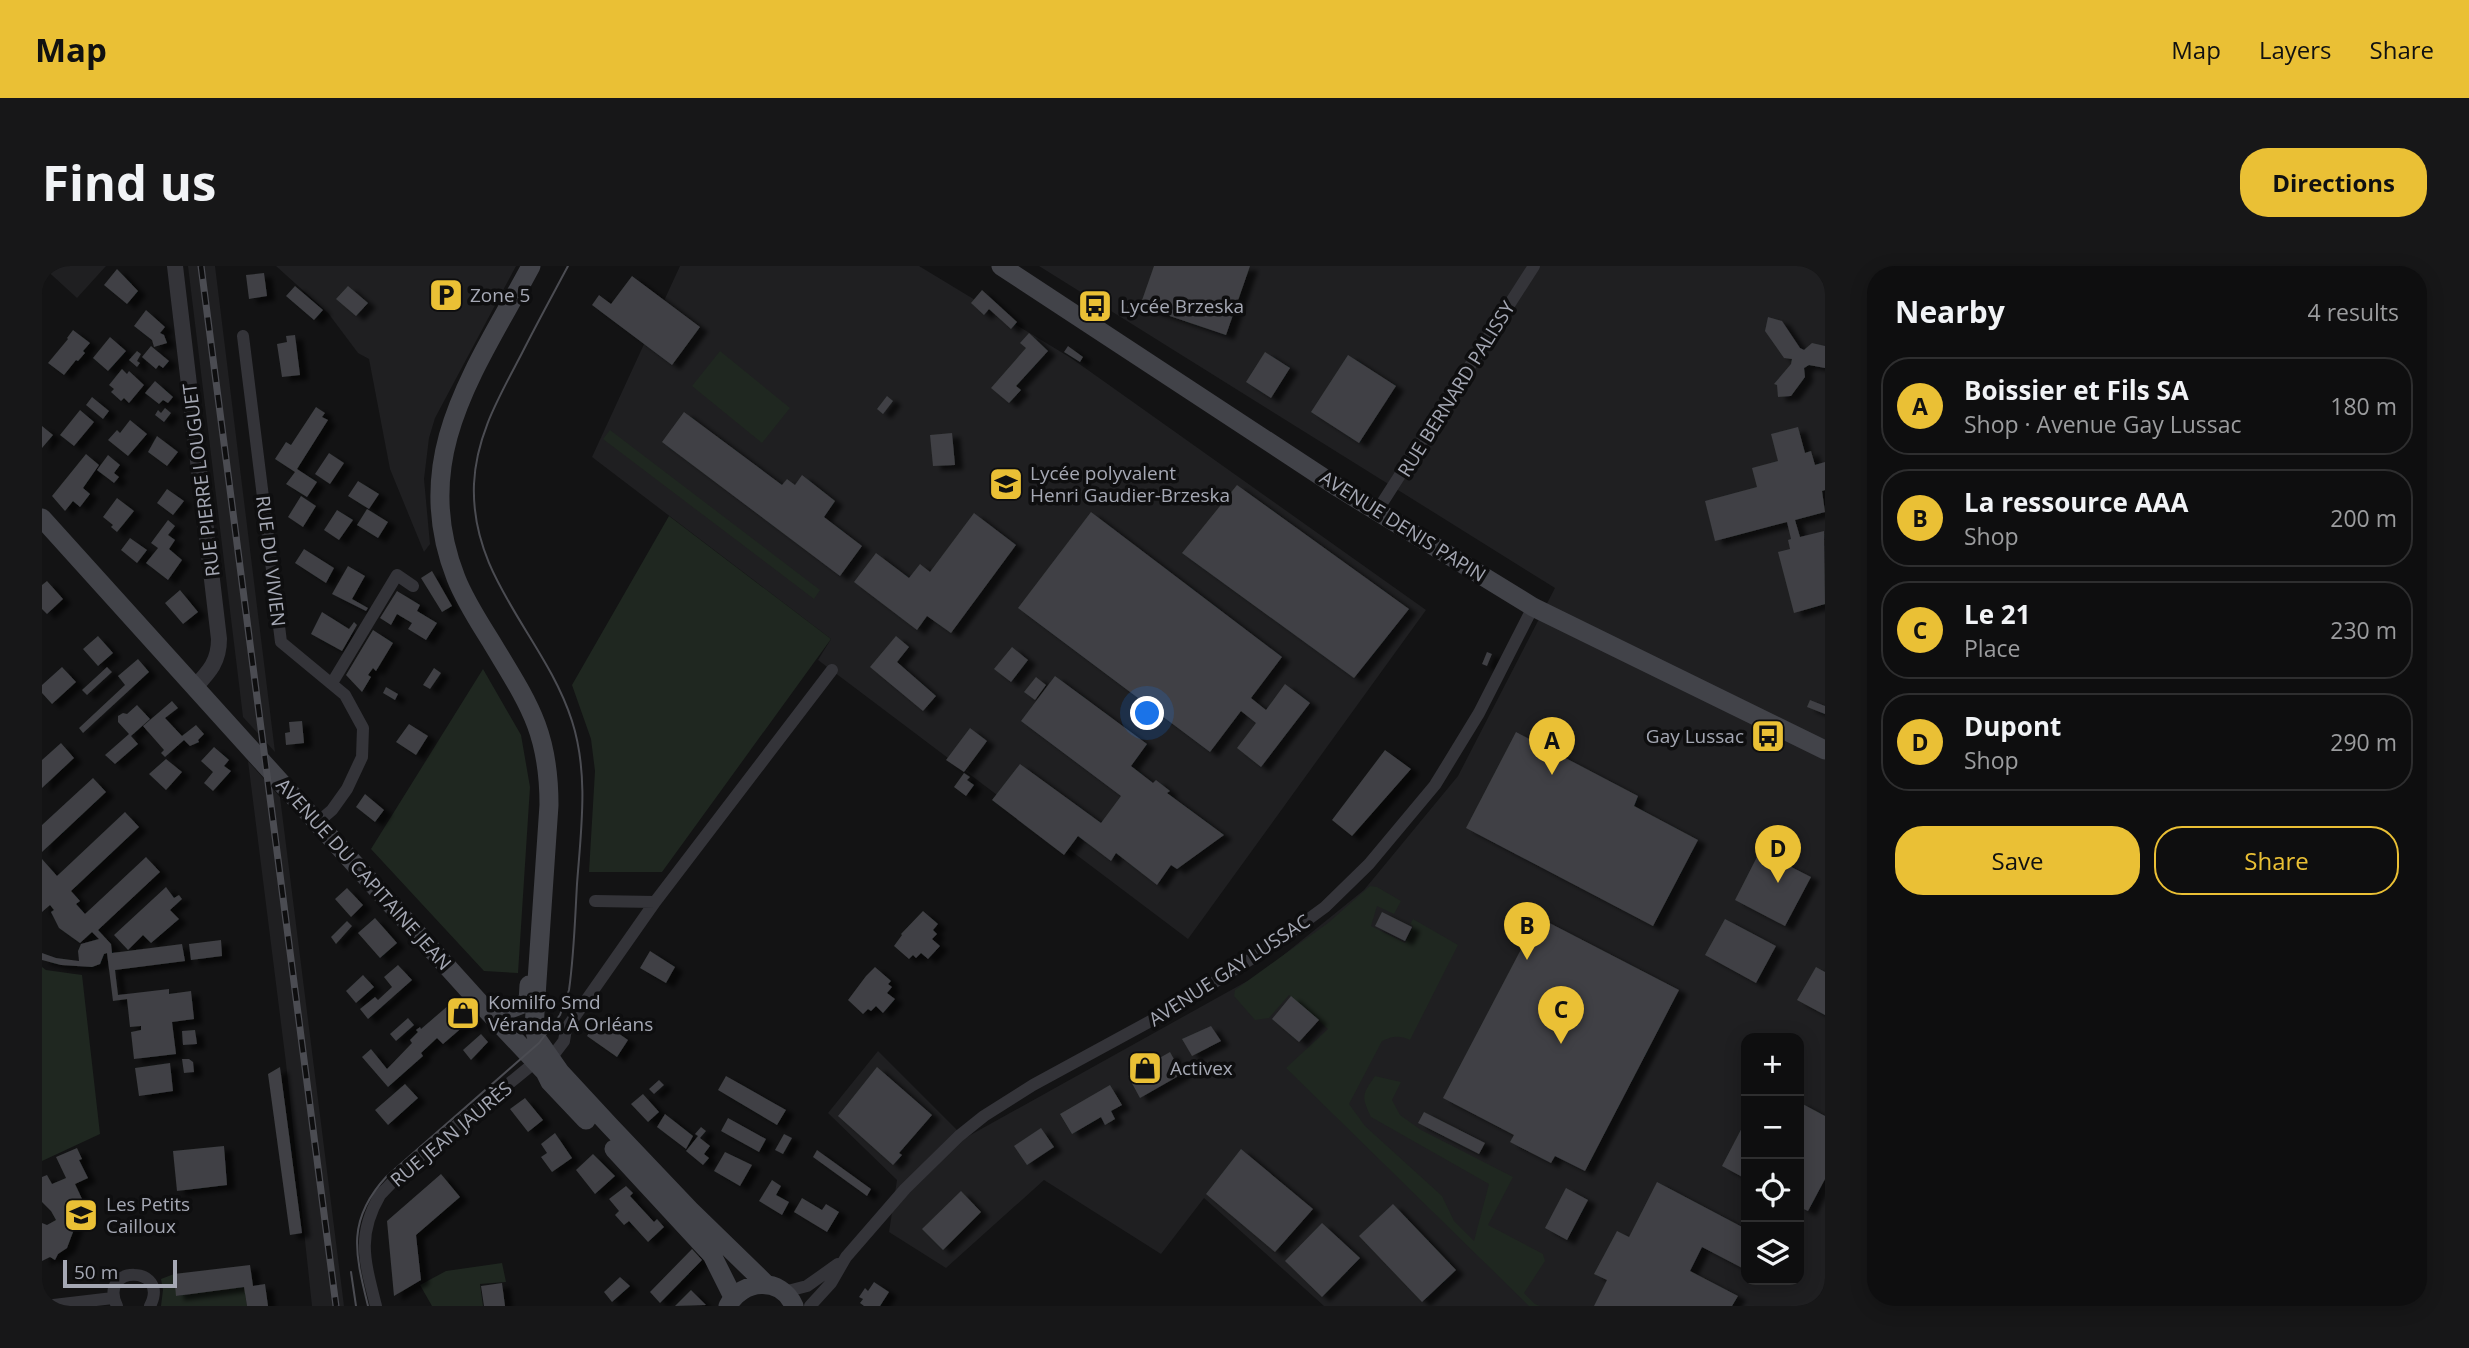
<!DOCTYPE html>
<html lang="en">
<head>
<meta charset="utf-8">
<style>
	:root { --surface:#0e0e0f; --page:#171718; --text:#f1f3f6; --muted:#9b9c9e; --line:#2e2e2f; --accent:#eac035 }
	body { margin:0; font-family:"Open Sans",sans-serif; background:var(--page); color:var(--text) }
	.controls { position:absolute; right:21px; bottom:21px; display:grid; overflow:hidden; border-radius:14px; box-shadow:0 4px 18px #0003 }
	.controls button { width:63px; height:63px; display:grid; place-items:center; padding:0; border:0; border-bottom:2px solid var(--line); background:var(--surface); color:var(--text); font:35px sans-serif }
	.scale { position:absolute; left:21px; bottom:18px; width:114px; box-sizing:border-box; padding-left:7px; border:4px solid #a5a8b4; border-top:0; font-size:19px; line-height:24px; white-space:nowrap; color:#a5a8b4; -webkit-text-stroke:5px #0e0e0f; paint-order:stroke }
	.you { position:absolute; left:1106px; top:448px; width:24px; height:24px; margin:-18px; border:5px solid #fff; border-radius:50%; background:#1a73e8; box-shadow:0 0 0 10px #1a73e833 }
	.badge { display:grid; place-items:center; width:46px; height:46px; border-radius:50%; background:var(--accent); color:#111; font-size:23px; font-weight:700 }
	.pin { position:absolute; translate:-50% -58px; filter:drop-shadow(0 2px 4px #0008) }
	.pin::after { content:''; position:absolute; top:37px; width:24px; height:21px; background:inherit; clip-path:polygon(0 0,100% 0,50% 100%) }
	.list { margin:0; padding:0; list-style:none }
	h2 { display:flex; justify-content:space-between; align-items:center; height:91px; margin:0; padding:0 28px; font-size:30px }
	h2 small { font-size:23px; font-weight:400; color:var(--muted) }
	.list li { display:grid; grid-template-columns:46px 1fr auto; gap:21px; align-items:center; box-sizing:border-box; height:98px; margin:0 14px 14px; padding:0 14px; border:2px solid var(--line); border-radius:28px }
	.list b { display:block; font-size:26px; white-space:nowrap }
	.list p { margin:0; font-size:23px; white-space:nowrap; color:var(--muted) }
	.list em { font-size:23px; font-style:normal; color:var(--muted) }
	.actions { display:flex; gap:14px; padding:21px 28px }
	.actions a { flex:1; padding:16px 0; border:2px solid var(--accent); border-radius:28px; text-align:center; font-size:24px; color:var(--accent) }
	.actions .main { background:var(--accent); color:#111 }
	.icon { flex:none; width:38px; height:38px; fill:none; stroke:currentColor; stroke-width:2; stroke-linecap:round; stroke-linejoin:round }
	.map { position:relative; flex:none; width:1783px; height:1040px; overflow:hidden; border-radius:28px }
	header { display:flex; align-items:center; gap:42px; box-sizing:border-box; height:98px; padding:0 35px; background:var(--accent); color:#111 }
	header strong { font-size:33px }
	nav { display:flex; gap:38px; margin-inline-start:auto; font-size:24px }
	.intro { display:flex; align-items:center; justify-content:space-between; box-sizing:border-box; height:168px; padding:0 42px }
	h1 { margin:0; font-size:49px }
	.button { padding:18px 32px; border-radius:28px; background:var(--accent); color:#111; font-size:24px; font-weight:700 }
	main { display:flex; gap:42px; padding:0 42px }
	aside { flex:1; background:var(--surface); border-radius:28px; box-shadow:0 4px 18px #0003 }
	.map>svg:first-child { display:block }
</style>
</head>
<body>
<header>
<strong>Map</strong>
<nav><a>Map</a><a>Layers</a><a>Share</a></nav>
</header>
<div class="intro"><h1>Find us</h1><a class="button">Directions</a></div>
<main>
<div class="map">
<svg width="1783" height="1040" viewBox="0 0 1783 1040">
	<defs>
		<filter id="shadow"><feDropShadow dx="8" dy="4.5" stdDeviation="2" flood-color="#0009"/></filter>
	</defs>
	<rect width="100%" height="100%" fill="#131314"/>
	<path fill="#1f1f21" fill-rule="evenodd" d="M0 0H64L35 32Z
		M146 0H173L233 486 201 451Z
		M234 0H474L393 152 387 172 382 213 388 278 382 286 348 203 327 93 316 87 286 47Z
		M638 0H877L1029 92 1384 344 1146 673 776 394 789 373 550 191Z
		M997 0H1783V1040H1282L1162 932 1119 988 1002 914 904 1002 847 966 855 914 786 847 836 785 923 872 1218 708 1322 624 1416 510 1513 322ZM1704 772H1757V1014H1704Z
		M206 495 238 531 302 1040H270L244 797Z"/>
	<path fill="#1f2720" d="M678 85 748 142 720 177 650 120Z
		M568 164 778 324 772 333 561 173Z
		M627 250 789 373 620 606H547L553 505 549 473 530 419Z
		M441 403 479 469 488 521 476 707 442 705 329 583Z
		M1328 620 1335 621 1359 635 1352 648 1335 640 1329 660 1363 677 1371 660 1368 658 1371 653 1416 679 1368 774C1357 769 1351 770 1340 775L1307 838 1323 860 1400 930 1412 955 1432 975 1447 918 1329 851C1319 830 1320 829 1333 810L1359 816 1350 834 1358 849 1379 864 1471 911 1446 959 1501 988 1503 995 1482 1027 1493 1038 1498 1040H1487L1244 802 1286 763 1247 729 1227 752 1213 754 1192 730 1193 724 1286 657Z
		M0 701 4 704 40 709 58 868 0 895Z
		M460 997 464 1016 438 1018 441 1040H390L378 1019 404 1005Z
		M132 1008 135 1030 202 1021 205 1040H119L121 1024 119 1013Z"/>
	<path fill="#3f4044" filter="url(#shadow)" d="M1112 0H1208L1184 69 1098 40Z
		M75 3 96 25 85 38 62 19Z
		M222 7 225 30 207 33 204 9Z
		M590 10 658 61 630 99 550 39 557 29 569 38Z
		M253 20 281 44 272 54 244 30Z
		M306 20 326 37 314 50 294 33Z
		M940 24 975 56 969 63 947 43 942 49 929 37Z
		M104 44 123 61 118 67 122 69 125 77 112 81 110 74 92 60Z
		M1726 51 1740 55 1758 82 1762 84 1770 77 1783 80V102L1767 99 1762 102 1763 111 1749 130 1736 131 1735 119 1732 118 1749 98 1750 93 1742 92 1723 65Z
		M31 64 48 77 41 85 43 87 36 95 34 94 22 109 6 97 26 73 25 72Z
		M987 67 1006 85 974 120 979 124 967 137 949 122 984 82 978 77Z
		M253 69 258 109 240 111 235 78 245 76 244 70Z
		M68 71 84 85 66 105 51 92Z
		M109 80 127 95 121 102 117 99 114 103 100 91Z
		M1026 80 1041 91 1038 96 1022 86Z
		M95 85 99 88 95 95 98 97 95 101 87 94Z
		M1223 86 1248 102 1229 132 1204 116Z
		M1306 89 1354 120 1317 177 1269 146Z
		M80 103 85 108 87 105 102 119 87 137 82 132 79 135 69 126 72 123 67 119Z
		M113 115 131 131 126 137 121 134 117 138 103 127Z
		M845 130 851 135 841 148 835 143Z
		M50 131 67 145 61 153 44 139Z
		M274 141 283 147 280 151 286 154 255 203 275 216 265 231 244 218 253 206 233 193 244 176 249 179Z
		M123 142 129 147 122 156 113 149 116 144 119 147Z
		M38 144 52 156 32 180 18 169Z
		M642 146 740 219 745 213 753 219 760 209 793 235 782 251 820 280 798 310 620 176Z
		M88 154 105 168 86 190 66 174 75 164 78 167Z
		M0 160 11 169 0 182Z
		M1756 161 1763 187 1769 185 1773 199 1783 196V224L1780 225 1783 246 1753 254 1758 271 1782 265 1783 338 1752 347 1736 286 1748 283 1746 274 1749 273 1745 256 1673 275 1663 235 1715 221 1710 202 1736 195 1729 168Z
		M910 167 913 199 891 200 888 169Z
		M115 170 136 186 125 200 106 186Z
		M287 187 302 197 288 218 273 208Z
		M44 188 57 199 41 222 48 228 38 241 31 235 23 245 10 230Z
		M66 189 78 199 72 207 77 211 72 217 55 204Z
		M316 215 337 228 327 243 306 230Z
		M1195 219 1367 343 1312 412 1140 287Z
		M125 223 142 235 131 249 115 237Z
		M259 230 274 240 261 261 246 251Z
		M75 232 92 245 75 266 69 261 71 259 61 251Z
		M325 243 346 256 336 272 315 259Z
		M295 244 311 254 297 274 282 264Z
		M1049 246 1240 391 1209 432 1224 444 1243 418 1268 437 1219 501 1195 482 1214 457 1199 445 1168 486 976 342Z
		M932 247 974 279 909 367 885 350 875 364 812 316 834 287 867 312 878 298 888 306Z
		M126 254 133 260 126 269 133 274 127 283 140 294 126 314 104 297 116 282 109 277Z
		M88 272 105 284 95 297 79 284Z
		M262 283 292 302 284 317 253 297Z
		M306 300 323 310 310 333 326 342 324 345 290 328Z
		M390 305 410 340 400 346 379 312Z
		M5 315 21 333 5 348 0 343V319Z
		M138 324 156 346 141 358 123 337Z
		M355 325 378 339 375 345 395 357 384 374 366 363 370 357 355 348 349 359 338 352Z
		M280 346 307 363 312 356 315 359 300 385 269 368Z
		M331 364 351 377 334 405 331 402 326 409 329 411 320 426 304 409Z
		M56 370 71 387 56 400 41 383Z
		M854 370 867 381 855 396 894 430 881 445 828 401Z
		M970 381 986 394 969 416 952 403Z
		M1445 386 1450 388 1445 400 1440 398Z
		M96 393 107 406 41 467 37 462 83 419 76 410Z
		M20 401 34 416 10 438 0 427V419Z
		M65 401 70 406 45 429 40 424Z
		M392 402 399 407 388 423 381 419Z
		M1013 410 1105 478 1089 500 1111 517 1114 514 1128 525 1125 527 1182 569 1135 603 1129 599 1115 619 1074 587 1069 595 1036 570 1022 589 950 534 978 498 1059 557 1079 530 979 455Z
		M994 411 1004 419 993 434 982 426Z
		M344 421 356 428 353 434 341 427Z
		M1768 434 1783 440V448L1765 441Z
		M130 435 136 442 123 452 139 469 140 470 154 459 162 468 156 474 157 476 148 480 142 474 123 491 119 487 122 484 101 460Z
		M95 439 108 453 89 470 96 478 73 498 63 489 87 468 76 456V450L81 447 85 448Z
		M260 455 262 477 244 479 243 467 248 466 247 456Z
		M367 458 386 470 374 489 354 476Z
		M928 462 945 475 922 506 904 494Z
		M1474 466 1596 530 1592 540 1656 574 1611 660 1424 562Z
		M19 477 32 492 0 522V494Z
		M172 481 187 494 182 500 189 505 171 525 162 517 171 506 159 495Z
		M1343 484 1369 503 1310 570 1290 554Z
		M124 493 140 506 124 524 107 508Z
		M922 507 928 511 925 514 932 519 924 530 912 521Z
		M51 512 64 526 0 586V559Z
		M323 528 342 544 333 556 314 541Z
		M83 546 97 561 29 625 38 635 34 638 43 648 104 591 118 606 56 664 69 678 70 687 140 678 143 695 73 704 76 729 127 723V728L149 725 152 753 130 756 134 788 92 793 89 766 99 764V760L88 761 85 733 71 735 65 687 62 688 58 698 50 701 19 699 0 694V687L14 692 37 695 36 685 39 678 57 673 50 666 38 677 17 662 9 646 12 644 8 639 0 646V593L15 610Z
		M1718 585 1769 611 1743 660 1693 634Z
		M124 621 132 632 137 629 140 633 128 644 137 653 109 677 101 669 86 684 72 669Z
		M305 622 321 639 309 651 293 633Z
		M881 645 896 658 891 664 895 668 890 673 898 680 886 693 879 687 874 692 871 689 867 693 852 680 860 669 859 668Z
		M1340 646 1370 661 1363 675 1333 660Z
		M1496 651 1637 724 1543 905 1513 890 1509 897 1468 876 1472 869 1401 832Z
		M333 652 355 677 338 692 316 667Z
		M1683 653 1734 680 1714 717 1663 689Z
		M305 655 310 660 294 678 289 671Z
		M179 674 180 690 149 694 147 678Z
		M608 685 633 701 624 717 598 702Z
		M356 699 370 714 326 753 318 743 333 731 336 734 350 721 342 711Z
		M833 701 849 715 846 718 850 721 845 727 853 733 841 747 834 740 829 745 826 743 821 748 806 734 824 710Z
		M1774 701 1783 706V749L1755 734Z
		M321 709 332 721 314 737 304 725Z
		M1249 730 1277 754 1257 776 1230 753Z
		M415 732 435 755 428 761 423 759 401 778 395 772 379 787 381 790 346 821 320 791 329 783 345 803 370 777 368 774 376 766 374 764 378 761 379 763Z
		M366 752 372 759 354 775 348 768Z
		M556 753 586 774 575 791 545 770Z
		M1169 760 1179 775 1150 790 1140 773Z
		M153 764 155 778 141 779 140 765Z
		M439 768 446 776 429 794 421 784Z
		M1128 786 1140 808 1098 832 1086 810Z
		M140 793H147L151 796 152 806 142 807Z
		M128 797 131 825 97 830 93 802Z
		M238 801 260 967 248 969 226 808Z
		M835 801 890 849 857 887 860 889 851 899 796 850Z
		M684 810 744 844 735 859 676 824Z
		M617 814 622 819 612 828 607 823Z
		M363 818 376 832 346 859 333 844Z
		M1068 819 1080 839 1069 845 1073 853 1063 859 1059 851 1030 868 1018 848Z
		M601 828 617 846 606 856 589 838Z
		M483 832 501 854 486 866 468 843Z
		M1757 836 1783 850V913L1766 945 1757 941Z
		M1382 846 1443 877 1437 888 1376 857Z
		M623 848 651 870 644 883 615 861Z
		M686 852 724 873 717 886 679 865Z
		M1704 854V913L1680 900Z
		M659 861 664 865 658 872 668 880 662 888 667 892 661 899 644 885 656 870 653 868Z
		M999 862 1012 881 985 899 972 880Z
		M513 867 530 892 510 906 499 891 505 887 499 878Z
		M742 868 750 872 741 888 733 884Z
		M182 880 185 919 135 925 131 885Z
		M35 882 40 893 37 894 46 912 33 918 48 950 34 958 25 982 16 988 13 994 8 991 0 995V957L5 959 14 954 9 945 0 936V911L5 909 10 918 24 912 14 891Z
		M1199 883 1271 943 1233 986 1164 928Z
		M775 884 829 923 825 930 771 891Z
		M683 886 710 899 698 920 672 905Z
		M551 888 573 910 553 928 534 904Z
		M399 908 418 931 374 969 379 1014 352 1030 345 955Z
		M730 914 739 920 734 929 747 936 740 949 717 935Z
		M1615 916 1704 963V1004L1660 981 1648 1005 1696 1030 1690 1040H1552L1565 1014 1552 1008 1575 965 1587 971Z
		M584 920 591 927 588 930 612 956 615 953 622 961 606 976 587 955 582 959 573 949 577 945 567 933Z
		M1524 922 1546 934 1525 974 1503 962Z
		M919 925 939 946 901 984 880 963Z
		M760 932 780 944 784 938 797 946 785 966 752 946Z
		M1351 938 1414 1004 1380 1036 1317 970Z
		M1280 957 1318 992 1280 1031 1243 995Z
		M650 983 660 994 618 1037 608 1026Z
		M208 999 211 1020 223 1018 226 1040H205L202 1021 134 1030 132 1008Z
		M578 1011 588 1020 570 1036 562 1026Z
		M832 1016 847 1026 838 1040H822L818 1037 821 1033 817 1031 823 1022 826 1025Z
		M460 1017 463 1040H442L439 1020Z
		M649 1024 664 1039 633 1040Z"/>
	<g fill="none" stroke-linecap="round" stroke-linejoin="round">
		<path stroke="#343439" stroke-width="12" d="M201 70 239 376 303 429 321 462 320 491 305 523 290 544 276 556
			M1335 245 1492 0
			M290 417 355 309 371 320
			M553 635 613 636 790 404
			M509 792 522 775 524 763 613 636
			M742 1026 765 1020 796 998
			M3 1040 71 1032
			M75 1040C55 998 129 999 108 1040
			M334 1040C323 996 314 970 338 929 386 877 446 837 499 791
			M768 1040 789 1017 804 991 863 923 917 870 942 850 991 819 1127 745 1234 677 1283 641 1327 598 1393 519 1437 447 1491 341"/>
		<path stroke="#343439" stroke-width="16" d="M133 0 177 373C177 395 168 405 153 421
			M1781 1040 1783 1036"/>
		<path stroke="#424349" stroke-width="19" d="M489 0C434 103 366 191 414 312 423 335 437 356 450 377 486 437 507 465 507 539L495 715 492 762 495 773 518 806 568 860 648 944 724 1018
			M959 0 1297 222 1491 341 1783 484
			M0 252 439 738 503 806 508 816 544 854
			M458 747 486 736 487 719
			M572 883 670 989 691 1031
			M686 1040C700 1013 739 1010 752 1040"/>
		<path stroke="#4b4c52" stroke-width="2" d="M309 1006 314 1040
			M326 1040C313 987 304 954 345 910L497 777 518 749 527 724C532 689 533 653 535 618 539 564 547 508 530 455 503 371 428 313 432 218 434 170 457 131 479 89 494 59 510 30 526 0"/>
		<g stroke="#4b4c52" stroke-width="7">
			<path id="rail" d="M159 0 294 1040"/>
		</g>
		<use href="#rail" stroke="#0e0e0f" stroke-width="4.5" stroke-dasharray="13" stroke-linecap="butt"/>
	</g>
	<defs>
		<g id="parking-square" transform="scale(1.75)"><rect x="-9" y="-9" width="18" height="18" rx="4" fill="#eac035" stroke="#0e0e0f"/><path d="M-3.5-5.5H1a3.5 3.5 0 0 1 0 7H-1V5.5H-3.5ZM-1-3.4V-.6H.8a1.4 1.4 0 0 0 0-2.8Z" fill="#111"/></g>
		<g id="bus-square" transform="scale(1.75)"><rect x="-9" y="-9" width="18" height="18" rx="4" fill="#eac035" stroke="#0e0e0f"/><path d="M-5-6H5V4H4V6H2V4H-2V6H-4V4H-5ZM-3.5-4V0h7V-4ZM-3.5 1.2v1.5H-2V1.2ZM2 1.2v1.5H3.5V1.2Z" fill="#111"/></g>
		<g id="school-square" transform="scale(1.75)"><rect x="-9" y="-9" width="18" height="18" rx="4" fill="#eac035" stroke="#0e0e0f"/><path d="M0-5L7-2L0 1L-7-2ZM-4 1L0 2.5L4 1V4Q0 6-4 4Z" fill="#111"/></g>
		<g id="shop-square" transform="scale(1.75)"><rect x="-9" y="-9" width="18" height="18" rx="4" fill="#eac035" stroke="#0e0e0f"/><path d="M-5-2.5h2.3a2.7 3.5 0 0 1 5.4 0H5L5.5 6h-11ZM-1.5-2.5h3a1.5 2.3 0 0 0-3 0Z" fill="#111"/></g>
	</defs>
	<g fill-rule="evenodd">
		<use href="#parking-square" x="404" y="29"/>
		<use href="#bus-square" x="1053" y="40"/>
		<use href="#school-square" x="964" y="218"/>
		<use href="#bus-square" x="1726" y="470"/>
		<use href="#shop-square" x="421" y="747"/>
		<use href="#shop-square" x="1103" y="802"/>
		<use href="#school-square" x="39" y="949"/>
	</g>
	<g text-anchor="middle" stroke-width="7" stroke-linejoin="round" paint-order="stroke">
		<g font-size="19" fill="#a5a8b4" stroke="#0e0e0f" text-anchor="start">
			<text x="428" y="36">Zone 5</text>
			<text x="1078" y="47">Lycée Brzeska</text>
			<text x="988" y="214">Lycée polyvalent<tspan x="988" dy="22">Henri Gaudier-Brzeska</tspan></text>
			<text x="1702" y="477" text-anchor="end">Gay Lussac</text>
			<text x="446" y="743">Komilfo Smd<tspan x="446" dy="22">Véranda À Orléans</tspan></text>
			<text x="1128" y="809">Activex</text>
			<text x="64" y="945">Les Petits<tspan x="64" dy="22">Cailloux</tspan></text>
		</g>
		<g font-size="19" fill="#a5a8b4" stroke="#0e0e0f">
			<text transform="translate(1414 123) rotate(-58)" y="7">RUE BERNARD PALISSY</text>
			<text transform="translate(159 214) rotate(-97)" y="7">RUE PIERRE LOUGUET</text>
			<text transform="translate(1361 260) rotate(32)" y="7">AVENUE DENIS PAPIN</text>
			<text transform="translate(229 295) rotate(83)" y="7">RUE DU VIVIEN</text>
			<text transform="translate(322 608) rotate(48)" y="7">AVENUE DU CAPITAINE JEAN</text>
			<text transform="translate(1187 704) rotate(-33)" y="7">AVENUE GAY LUSSAC</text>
			<text transform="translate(409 868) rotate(-40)" y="7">RUE JEAN JAURÈS</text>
		</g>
	</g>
</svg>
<div class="controls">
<button>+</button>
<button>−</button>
<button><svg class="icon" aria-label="locate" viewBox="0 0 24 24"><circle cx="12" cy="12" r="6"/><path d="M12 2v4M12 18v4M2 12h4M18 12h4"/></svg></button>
<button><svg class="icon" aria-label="layers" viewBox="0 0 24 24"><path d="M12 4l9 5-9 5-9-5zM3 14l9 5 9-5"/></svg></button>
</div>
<div class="scale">50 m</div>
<div class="you"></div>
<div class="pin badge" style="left:1510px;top:509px">A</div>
<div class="pin badge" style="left:1485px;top:694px">B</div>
<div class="pin badge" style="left:1519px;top:778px">C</div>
<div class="pin badge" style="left:1736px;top:617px">D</div>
</div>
<aside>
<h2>Nearby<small>4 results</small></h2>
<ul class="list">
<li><span class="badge">A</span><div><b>Boissier et Fils SA</b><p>Shop · Avenue Gay Lussac</p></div><em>180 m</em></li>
<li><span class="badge">B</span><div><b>La ressource AAA</b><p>Shop</p></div><em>200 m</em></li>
<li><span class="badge">C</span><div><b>Le 21</b><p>Place</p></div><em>230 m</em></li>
<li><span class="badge">D</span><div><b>Dupont</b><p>Shop</p></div><em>290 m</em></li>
</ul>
<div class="actions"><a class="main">Save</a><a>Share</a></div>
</aside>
</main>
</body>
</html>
